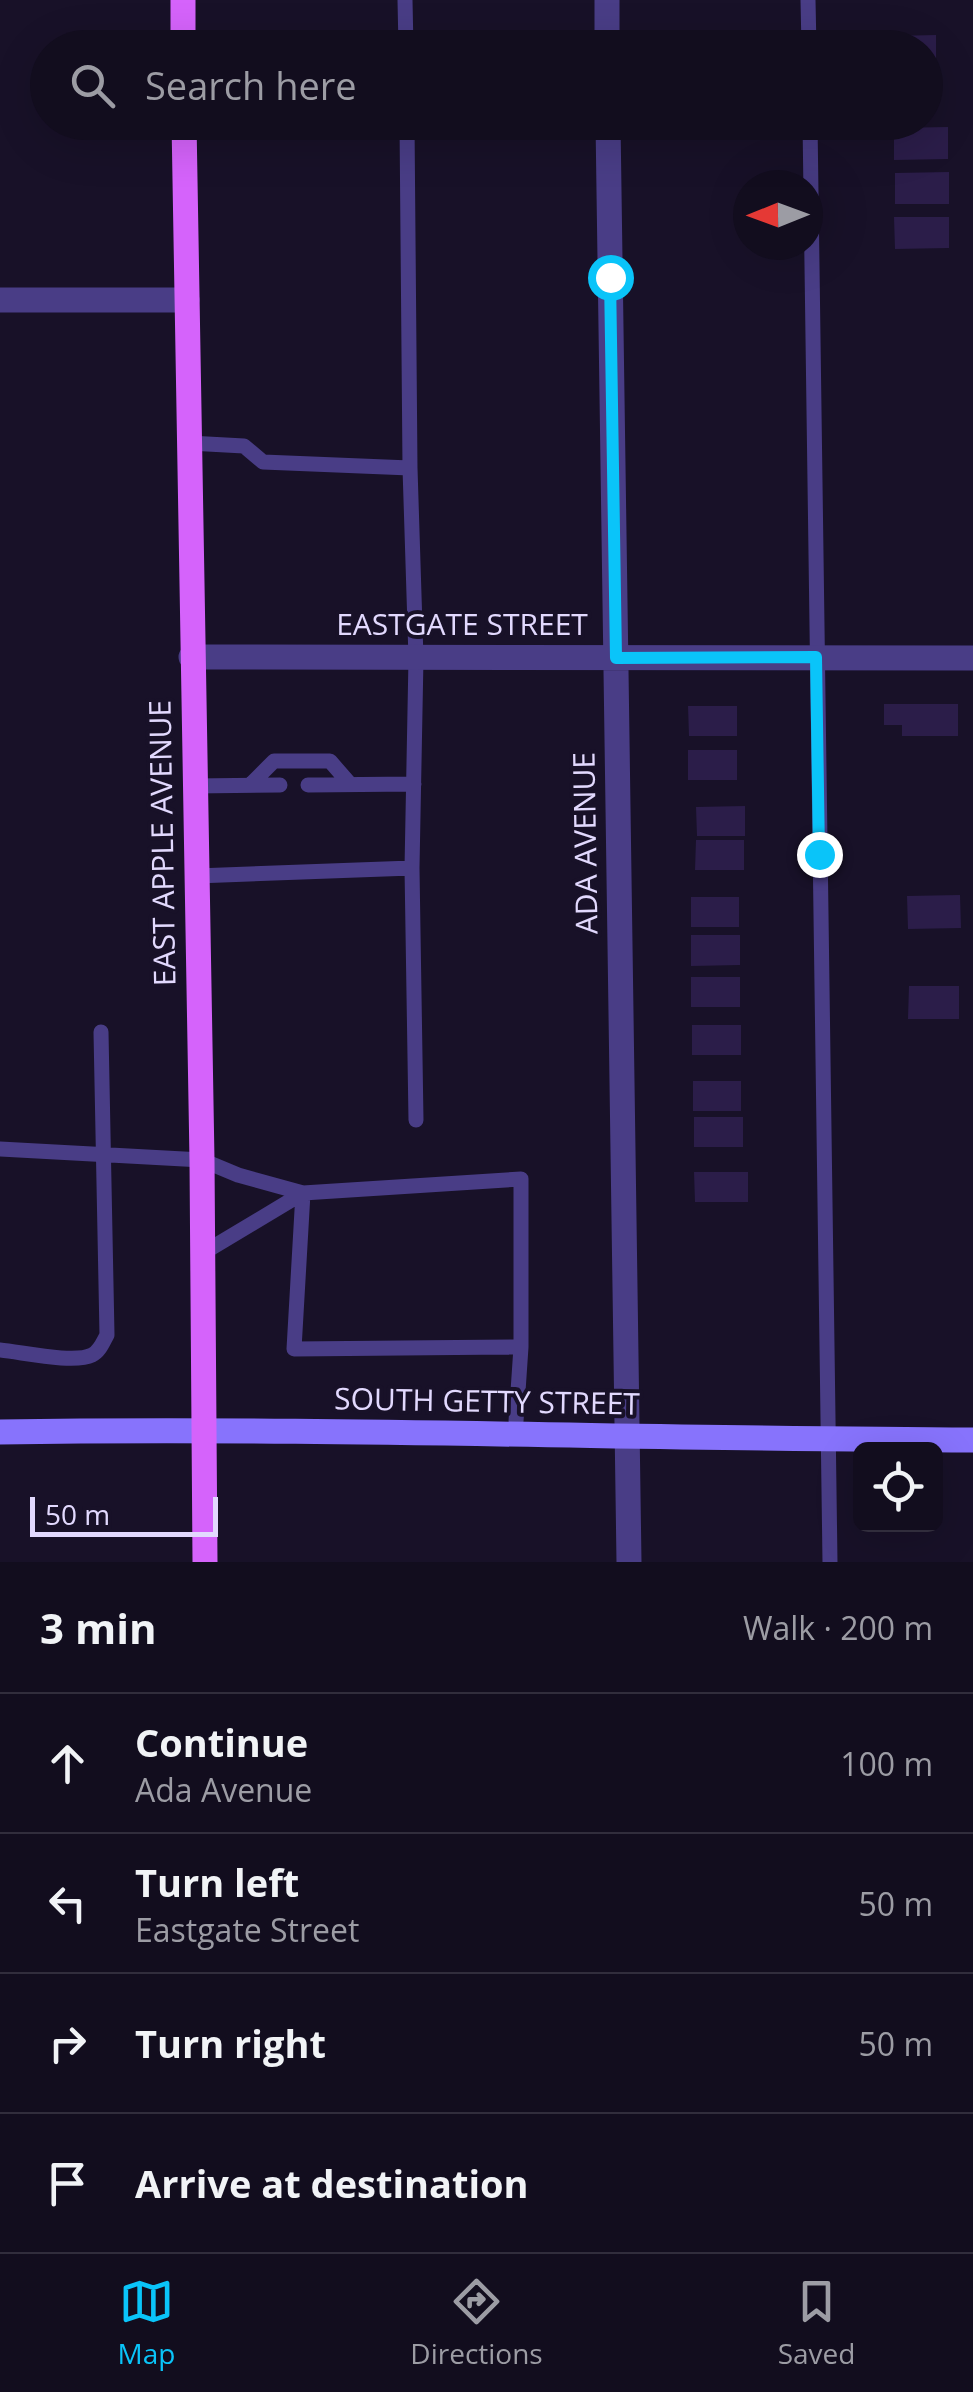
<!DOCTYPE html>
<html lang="en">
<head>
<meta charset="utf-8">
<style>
	:root { --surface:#120d1e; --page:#1b1627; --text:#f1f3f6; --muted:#9c9ca4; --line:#312d3c; --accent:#0ac4f9 }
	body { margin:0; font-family:"Open Sans",sans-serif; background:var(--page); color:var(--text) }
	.controls { position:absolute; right:30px; bottom:30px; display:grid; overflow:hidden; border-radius:15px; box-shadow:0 10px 40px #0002 }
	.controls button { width:90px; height:90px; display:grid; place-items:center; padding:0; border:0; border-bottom:2px solid var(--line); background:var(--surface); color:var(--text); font:50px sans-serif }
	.compass { position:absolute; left:733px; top:170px; width:90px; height:90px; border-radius:50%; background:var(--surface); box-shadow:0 10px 40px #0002; rotate:269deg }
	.scale { position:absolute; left:30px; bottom:25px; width:188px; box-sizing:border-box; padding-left:10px; border:5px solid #e2d9fe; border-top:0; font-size:28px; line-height:35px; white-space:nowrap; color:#e2d9fe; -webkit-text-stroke:8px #181128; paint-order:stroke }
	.stop { position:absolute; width:30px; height:30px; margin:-22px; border:8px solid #0ac4f9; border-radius:50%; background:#fff }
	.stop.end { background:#0ac4f9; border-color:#fff; box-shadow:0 2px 10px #0008 }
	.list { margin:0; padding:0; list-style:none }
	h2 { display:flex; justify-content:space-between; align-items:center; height:130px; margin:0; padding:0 40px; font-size:42px }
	h2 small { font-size:32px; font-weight:400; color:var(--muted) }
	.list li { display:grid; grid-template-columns:65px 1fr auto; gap:30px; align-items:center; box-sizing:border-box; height:140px; padding:0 40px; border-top:2px solid var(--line) }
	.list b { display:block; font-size:38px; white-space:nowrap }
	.list p { margin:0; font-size:32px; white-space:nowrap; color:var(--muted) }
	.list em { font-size:32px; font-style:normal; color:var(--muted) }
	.icon { flex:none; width:55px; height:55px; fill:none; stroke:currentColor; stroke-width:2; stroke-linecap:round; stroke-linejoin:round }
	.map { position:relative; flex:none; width:973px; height:1562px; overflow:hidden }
	.search { position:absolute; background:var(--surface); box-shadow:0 10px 40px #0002; left:30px; right:30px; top:30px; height:110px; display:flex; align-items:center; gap:25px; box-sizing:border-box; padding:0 35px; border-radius:55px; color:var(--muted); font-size:38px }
	.sheet { height:690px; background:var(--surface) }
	nav { display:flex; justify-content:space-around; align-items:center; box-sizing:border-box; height:140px; border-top:2px solid var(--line); background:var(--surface); font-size:28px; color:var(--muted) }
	nav a { display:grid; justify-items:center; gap:5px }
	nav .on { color:var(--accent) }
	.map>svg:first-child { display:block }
</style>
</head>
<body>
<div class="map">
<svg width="973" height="1562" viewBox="0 0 973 1562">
	<rect width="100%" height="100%" fill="#181128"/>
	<path fill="#2b1d49" d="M936 35V66H926V48H893V36Z
		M948 127V159L894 160V128Z
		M949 172V204H895V173Z
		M894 217H949V248L895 249Z
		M884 704H958V736H902V725H884Z
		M688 706H737V736H689Z
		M688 750H737V780H688Z
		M745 806V836H697L696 807Z
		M696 840H744V870H695Z
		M960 895 961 928 908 929 907 896Z
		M691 897H739V927H691Z
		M691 935H740V965L691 966Z
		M691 977H740V1007H691Z
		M909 986H959V1019H908Z
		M692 1025H741V1055H692Z
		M693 1081H741V1111H693Z
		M694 1117H743V1147H694Z
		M694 1172H748V1202H695Z"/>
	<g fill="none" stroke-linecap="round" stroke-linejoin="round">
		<path stroke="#493d86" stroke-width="15" d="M405 0 406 48
			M808 0 809 48
			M810 122 830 1562
			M189 443 244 446 263 462 410 468 407 122
			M410 468 416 658 412 868 416 1120
			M250 785 274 761H330L350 784
			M308 785 414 784
			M194 786 280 785
			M196 876 412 868
			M0 1149 202 1160 238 1175 303 1193 203 1253
			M0 1350C22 1352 74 1364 92 1355 100 1351 103 1342 107 1335L101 1032
			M515 1436 521 1347 294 1349 303 1193 521 1179V1347"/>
		<path stroke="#493d86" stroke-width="25" d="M607 0V48
			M608 122 629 1562
			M0 300H187
			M191 657 973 658"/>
		<path stroke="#8773fc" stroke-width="25" d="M0 1432C324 1427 649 1439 973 1440"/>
		<path stroke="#d563fb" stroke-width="25" d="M183 0V48
			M184 122 202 1160 205 1562"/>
	</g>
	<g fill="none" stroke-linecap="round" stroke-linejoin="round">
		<path stroke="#0ac4f9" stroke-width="12" d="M610 277 616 658 816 657 819 854"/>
	</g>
	<g text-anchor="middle" stroke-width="8" stroke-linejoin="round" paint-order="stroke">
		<g font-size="30" fill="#e2d9fe" stroke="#181128">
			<text x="462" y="635">EASTGATE STREET</text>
			<text transform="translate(163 843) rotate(-91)" y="10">EAST APPLE AVENUE</text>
			<text transform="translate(586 843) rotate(-91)" y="10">ADA AVENUE</text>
			<text transform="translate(487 1402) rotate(1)" y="10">SOUTH GETTY STREET</text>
		</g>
	</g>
</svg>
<div class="controls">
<button><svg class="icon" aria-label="locate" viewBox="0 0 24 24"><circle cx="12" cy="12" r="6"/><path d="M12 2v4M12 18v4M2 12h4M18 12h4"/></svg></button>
</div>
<svg class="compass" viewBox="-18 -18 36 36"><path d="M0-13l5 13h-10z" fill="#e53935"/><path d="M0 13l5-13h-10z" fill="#9c9ca4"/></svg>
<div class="scale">50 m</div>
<div class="stop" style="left:610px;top:277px"></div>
<div class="stop end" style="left:819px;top:854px"></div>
<div class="search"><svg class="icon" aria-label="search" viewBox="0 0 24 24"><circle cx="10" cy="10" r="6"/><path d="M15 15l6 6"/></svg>Search here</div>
</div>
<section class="sheet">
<h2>3 min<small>Walk · 200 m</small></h2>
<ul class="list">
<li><svg class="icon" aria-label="ahead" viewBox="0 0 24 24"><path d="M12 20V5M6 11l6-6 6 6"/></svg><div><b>Continue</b><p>Ada Avenue</p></div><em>100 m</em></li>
<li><svg class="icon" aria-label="left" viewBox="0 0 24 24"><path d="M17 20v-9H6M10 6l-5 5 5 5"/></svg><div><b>Turn left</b><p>Eastgate Street</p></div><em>50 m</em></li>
<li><svg class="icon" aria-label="right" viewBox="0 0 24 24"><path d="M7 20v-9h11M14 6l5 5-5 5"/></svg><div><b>Turn right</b></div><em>50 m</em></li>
<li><svg class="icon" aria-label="arrive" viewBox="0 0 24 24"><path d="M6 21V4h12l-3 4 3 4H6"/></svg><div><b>Arrive at destination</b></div></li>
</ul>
</section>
<nav>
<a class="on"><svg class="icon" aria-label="map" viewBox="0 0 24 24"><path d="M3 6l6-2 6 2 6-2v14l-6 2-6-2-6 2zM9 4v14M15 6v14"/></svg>Map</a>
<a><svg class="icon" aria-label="directions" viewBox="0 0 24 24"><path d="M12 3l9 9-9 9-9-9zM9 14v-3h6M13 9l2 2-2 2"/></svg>Directions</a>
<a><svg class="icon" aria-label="saved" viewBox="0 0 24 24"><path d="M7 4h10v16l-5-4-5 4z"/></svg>Saved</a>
</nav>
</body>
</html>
